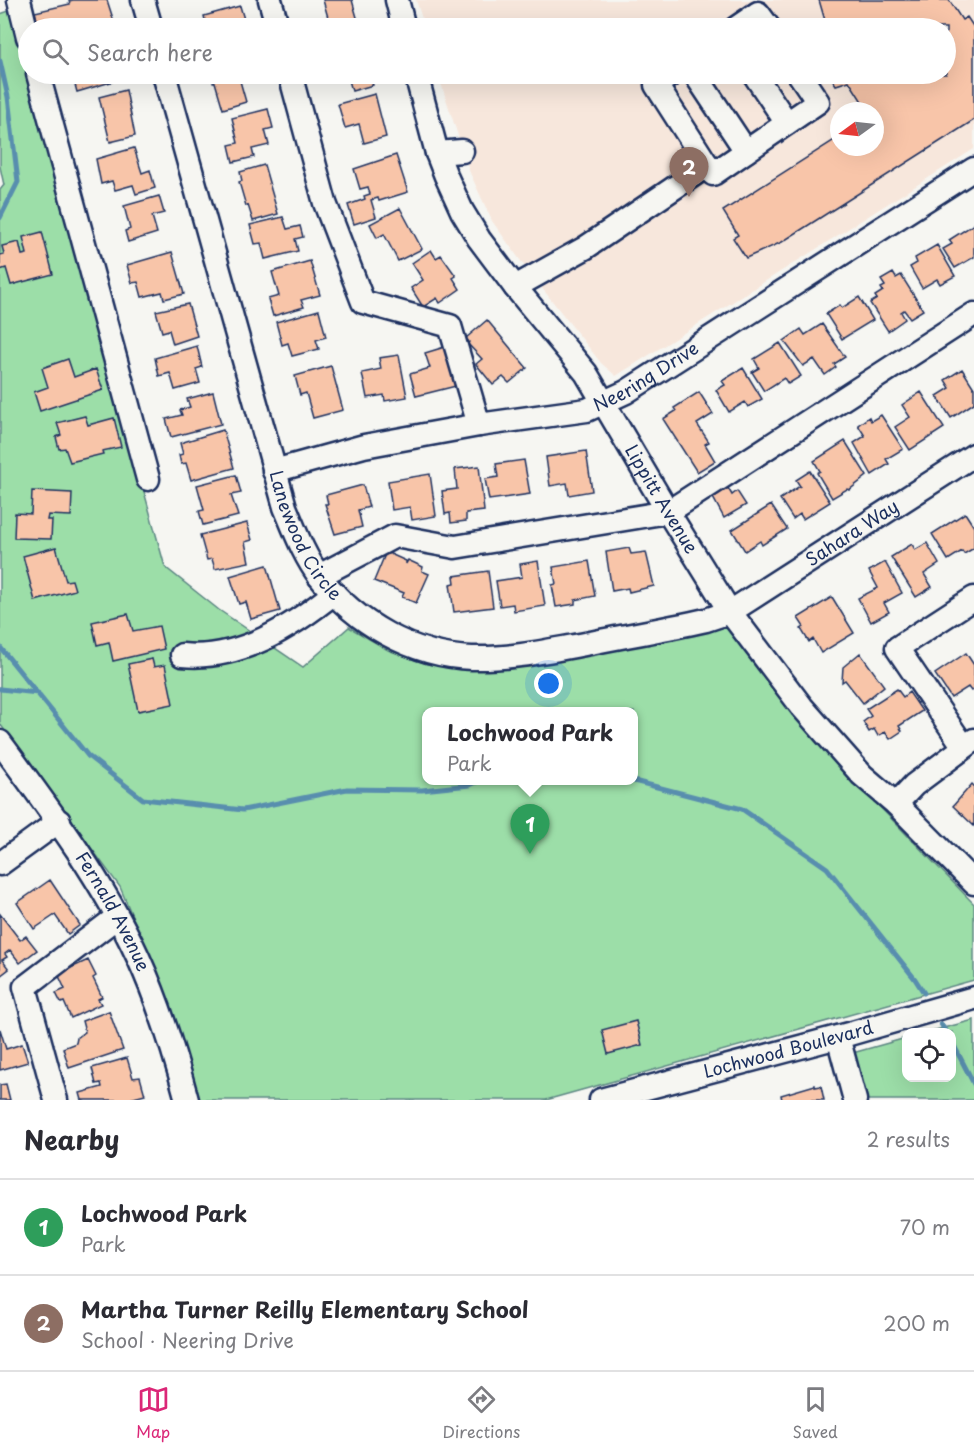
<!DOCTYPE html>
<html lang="en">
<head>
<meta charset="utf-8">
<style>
	:root { --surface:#fff; --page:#f7f7f7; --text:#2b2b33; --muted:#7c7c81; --line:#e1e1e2; --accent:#db2777 }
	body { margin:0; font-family:"Playpen Sans",sans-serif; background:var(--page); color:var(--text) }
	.controls { position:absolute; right:18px; bottom:18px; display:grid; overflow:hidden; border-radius:12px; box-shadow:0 6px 24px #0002 }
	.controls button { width:54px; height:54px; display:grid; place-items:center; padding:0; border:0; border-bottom:2px solid var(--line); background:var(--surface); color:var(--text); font:30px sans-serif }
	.compass { position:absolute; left:830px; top:102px; width:54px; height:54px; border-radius:50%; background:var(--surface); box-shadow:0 6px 24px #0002; rotate:255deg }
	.you { position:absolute; left:549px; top:684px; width:21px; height:21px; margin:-15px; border:4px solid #fff; border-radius:50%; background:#1a73e8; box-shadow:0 0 0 9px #1a73e833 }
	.badge { display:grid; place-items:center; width:39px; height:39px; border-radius:50%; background:var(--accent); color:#fff; font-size:20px; font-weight:700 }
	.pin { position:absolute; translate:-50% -50px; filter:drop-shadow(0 2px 3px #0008) }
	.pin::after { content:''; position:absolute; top:32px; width:21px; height:18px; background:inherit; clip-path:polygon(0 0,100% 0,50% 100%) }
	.popup { position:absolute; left:422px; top:707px; width:216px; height:78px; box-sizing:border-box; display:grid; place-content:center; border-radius:12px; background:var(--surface); filter:drop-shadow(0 2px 4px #0005); font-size:20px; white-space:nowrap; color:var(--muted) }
	.popup b { font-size:22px; color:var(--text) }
	.popup::after { content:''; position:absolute; left:50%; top:100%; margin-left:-12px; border:12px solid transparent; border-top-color:var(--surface) }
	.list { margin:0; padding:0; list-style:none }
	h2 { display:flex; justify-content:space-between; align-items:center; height:78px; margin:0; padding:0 24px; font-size:26px }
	h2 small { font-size:20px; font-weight:400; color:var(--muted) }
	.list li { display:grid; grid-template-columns:39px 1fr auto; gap:18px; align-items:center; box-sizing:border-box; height:96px; padding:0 24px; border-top:2px solid var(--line) }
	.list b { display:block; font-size:22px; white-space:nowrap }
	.list p { margin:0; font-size:20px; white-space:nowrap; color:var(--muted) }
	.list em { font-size:20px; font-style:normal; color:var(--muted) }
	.icon { flex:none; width:33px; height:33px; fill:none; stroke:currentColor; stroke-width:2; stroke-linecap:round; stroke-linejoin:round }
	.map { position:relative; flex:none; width:974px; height:1100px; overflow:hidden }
	.search { position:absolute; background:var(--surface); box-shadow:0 6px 24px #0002; left:18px; right:18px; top:18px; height:66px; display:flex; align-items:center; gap:15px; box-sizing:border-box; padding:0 21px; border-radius:33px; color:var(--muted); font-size:22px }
	.sheet { height:270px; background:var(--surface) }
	nav { display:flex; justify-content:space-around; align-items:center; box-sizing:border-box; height:84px; border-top:2px solid var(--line); background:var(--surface); font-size:16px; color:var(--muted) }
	nav a { display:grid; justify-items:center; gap:3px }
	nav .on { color:var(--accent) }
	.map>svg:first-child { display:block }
</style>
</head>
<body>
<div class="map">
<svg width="974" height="1100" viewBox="0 0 974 1100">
	<rect width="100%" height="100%" fill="#f6f6f2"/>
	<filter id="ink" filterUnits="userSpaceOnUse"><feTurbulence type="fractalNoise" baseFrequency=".0167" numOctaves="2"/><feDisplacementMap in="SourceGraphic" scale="12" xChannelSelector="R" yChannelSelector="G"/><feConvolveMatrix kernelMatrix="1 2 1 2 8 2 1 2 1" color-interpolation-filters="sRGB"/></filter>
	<g filter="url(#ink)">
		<path fill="#f7e7dc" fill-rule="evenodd" d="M416 0H974V149L616 376 601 363 523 264 492 221 470 173 438 74H946V28H425ZM839 111H875V147H839Z"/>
		<path fill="#9cdea8" stroke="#5c8683" stroke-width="1.5" fill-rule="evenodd" d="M18 8 28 52V74L165 567 219 610 303 667 349 627 388 650 427 664 461 669 502 665 722 622 755 657 809 734 974 904V980L546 1100H197L163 989 120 887 0 724V190L4 185 0 167V14ZM426 712H634V780H426Z
			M974 1020V1100H864L849 1054 906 1038V1078H952V1032H928Z"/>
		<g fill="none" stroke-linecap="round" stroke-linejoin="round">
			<path stroke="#598eae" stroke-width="5" d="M0 61 8 97 18 182 0 218
				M0 647 88 756 143 799 243 810 347 789 422 790 470 785 481 780
				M0 689 38 693
				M630 780 742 809 827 868 915 979 924 993
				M941 1024 946 1032
				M952 1042 974 1084"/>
		</g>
		<path fill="#f8c5a9" stroke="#1b2f5e" stroke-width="1.5" d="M73 0H107L116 28H87L85 23 65 28H39L35 12 70 4 69 1Z
			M323 0H352L360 28H331Z
			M819 0H949L962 20 967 17 973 26 974 25V120L782 242 746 258 733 238 738 235 723 211 839 137V147H875V111H868L849 81 836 85 829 74H946V28H808L826 24Z
			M240 6 246 26 238 28H207L204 16Z
			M72 74H120L121 79 77 92Z
			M210 74H253L254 77 240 81 246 102 223 109 215 82H213Z
			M334 74H369L373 85 352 91 349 80 344 81 343 77 335 79Z
			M126 90 135 136 110 142 99 97Z
			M375 94 386 137 364 143 359 124 345 128 338 104Z
			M268 109 273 128 265 130 269 145 252 149 254 157 233 162 229 145 238 143 232 118Z
			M134 148 142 173 150 170 155 188 136 194 133 185 115 190 112 181 101 184 96 159Z
			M396 155 408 192 379 201 378 198 371 200 376 217 354 224 348 205 365 199 364 196 370 194 368 187 360 189 354 169Z
			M264 165 278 214 253 221 248 205 246 206 239 182 242 181 240 172Z
			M159 196 164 213 152 216 157 233 128 242 125 231 130 229 124 206Z
			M400 208 422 249 398 261 384 234 377 238 370 224Z
			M283 217 287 229 300 226 303 237 295 239 298 251 265 259 261 243 255 244 250 225Z
			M974 224V257L955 268 943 249 952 244 949 240Z
			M42 232 53 274 11 285 6 268 0 270V255L4 254 2 246 19 242 22 255 27 254 23 237Z
			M937 245 955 276 940 284 937 279 922 288 910 267 917 263 915 258Z
			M431 250 436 258 441 255 456 276 453 278 460 289 440 303 437 298 423 307 411 288 423 280 412 263Z
			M172 252 184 294 164 299 162 292 142 297 138 282 132 283 127 265Z
			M310 261 320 295 301 300 304 307 273 316 268 299 279 296 272 272Z
			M893 273 896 278 901 275 923 310 910 318 904 310 901 312 905 319 888 331 870 303 877 299 875 296 883 291 881 288 885 286 881 280Z
			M859 297 873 320 842 339 826 314 840 305 842 308Z
			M188 304 197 336 173 344 169 330 162 332 156 311Z
			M319 310 326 337 316 340 319 349 292 356 288 343 282 345 276 322Z
			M487 320 527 368 509 383 503 377 493 385 476 364 482 359 467 343 469 342 466 338Z
			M822 324 845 357 834 364 836 367 825 375 814 359 803 366 784 341 801 329 805 335Z
			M780 343 801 376 788 384 784 378 764 391 752 372 759 368 754 359Z
			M197 346 202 367 196 369 200 383 175 390 170 373 159 376 155 358Z
			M448 346 460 385 416 396 410 374 430 368 425 353Z
			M399 355 407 397 385 401 384 395 367 398 362 373 381 369 379 358Z
			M68 359 74 377 96 369 103 390 40 411 34 392 48 387 42 368Z
			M331 366 343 410 313 418 306 393 300 395 295 376Z
			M743 368 762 399 748 407 745 402 729 412 716 390 725 385 722 381Z
			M962 369 974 388V403L951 418 937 396 950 388 945 380Z
			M213 392 221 424 171 437 166 419 182 415 180 410 190 407 187 399Z
			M699 392 713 414 697 424 709 442 705 444 715 461 697 472 663 419 676 411 674 408Z
			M921 392 944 428 910 450 895 427 910 417 902 405Z
			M881 415 903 449 886 459 889 464 872 475 854 443 865 436 858 425 869 417 871 421Z
			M85 416 88 425 114 418 121 447 102 451 103 454 70 462 65 448 59 449 56 437 61 435 57 423Z
			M223 430 234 468 191 480 186 463 181 464 179 455 183 454 180 443Z
			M845 441 867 476 849 490 847 489 832 498 817 473 820 471 814 461Z
			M586 451 592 491 569 495 567 483 550 486 546 457Z
			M524 460 530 494 489 500 485 479 498 477 496 464Z
			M479 466 484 511 466 513V521L451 523 450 513 445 514 442 491 457 489 455 469Z
			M810 471 830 502 803 519 800 514 793 519 780 499 800 486 796 480Z
			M430 474 436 516 412 520 410 507 392 510 388 481Z
			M236 475 241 493 231 495 238 516 203 525 199 511 204 510 197 485Z
			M725 483 732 495 737 491 746 505 724 518 710 492Z
			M363 485 369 507 358 510 362 527 335 534 325 504H328L326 495Z
			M32 491 72 493 71 516 48 515 47 520H52L51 539 14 538 15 513 31 514Z
			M771 505 787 529 762 545 760 541 745 551 732 530Z
			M965 513 974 527V548L964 554 962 551 948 560 932 534Z
			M247 523 252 540 245 542 249 562 215 569 212 559 207 560 200 535Z
			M927 543 939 564 924 574 932 587 916 597 891 557 912 544 915 550Z
			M56 547 66 581 72 580 75 590 35 601 23 556Z
			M629 548 631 554 646 552 654 586 629 592 628 588 612 591 606 552Z
			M386 552 406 561V564L408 560 423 567 422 571 429 574 416 603 402 597 404 593 374 581Z
			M538 561 545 606 514 611 513 604 500 606 496 581 522 577 520 564Z
			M589 561 595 596 575 600V604L556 607 552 585 556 584 553 567Z
			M885 562 902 593 884 603 889 612 871 622 858 598 878 588 869 571Z
			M267 565 280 611 251 619 246 602 239 604 230 576Z
			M488 571 493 607 454 612 450 584 455 583 454 576Z
			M832 597 854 633 821 653 813 639 809 642 801 629 804 627 798 618Z
			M128 614 133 631 159 626 164 649 113 661 109 642 97 645 92 622Z
			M860 653 884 686 863 703 845 680 842 682 843 667Z
			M966 653 974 665V689L971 691 968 687 951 698 935 674Z
			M152 659 154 667 165 665 173 704 138 711 128 664Z
			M897 689 903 697 909 692 922 711 899 726 902 731 890 739 885 732 878 736 874 729 869 732 863 722 871 716 866 709Z
			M972 784 974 786V826L953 806Z
			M50 880 80 925 68 934 55 915 34 929 17 903Z
			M0 914 20 940 26 936 37 950 20 963 10 950 5 954 7 957 2 960 9 969 0 976Z
			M88 960 96 976 93 978 102 997 98 999 101 1004 71 1018 64 1002 61 1003 56 993 65 989 58 974Z
			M109 1011 123 1050 69 1068 63 1048 76 1043 77 1038 85 1032 82 1021Z
			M636 1021 642 1045 608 1054 602 1030Z
			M0 1029 6 1049 22 1044 28 1062 0 1070Z
			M127 1058 133 1078 140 1077 145 1095 126 1100H82L80 1093 102 1087 101 1083 96 1084 92 1068Z
			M6 1084 10 1100H0V1085Z
			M815 1085V1087L821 1086 824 1100H782L781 1095Z"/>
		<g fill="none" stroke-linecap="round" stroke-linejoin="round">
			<g stroke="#1b2f5e" stroke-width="27">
				<g id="minor">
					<path d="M19 0 28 37"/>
					<path d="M143 0 151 28"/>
					<path d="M270 0 278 28"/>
					<path d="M397 0 404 28"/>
					<path d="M736 28 758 13 769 28"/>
					<path d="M38 74 148 479"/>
					<path id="s1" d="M164 74 285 507C295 531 304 556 320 577 355 623 413 656 472 658 510 659 547 651 585 644 625 636 666 629 706 620L730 612 974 455"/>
					<path d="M290 74 325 203 363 302 450 326 479 425"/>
					<path id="s2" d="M416 74 437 153 446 176 462 211 479 239 515 287 586 373 668 512 730 612 802 707 862 775 896 804 974 883"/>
					<path d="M672 74 656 85 713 174 818 102 799 74"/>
					<path d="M695 74 746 151"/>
					<path d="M754 74 787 123"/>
					<path d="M437 153 462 151"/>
					<path d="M515 287 585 248 708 165"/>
					<path id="s3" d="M274 471 364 446 479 425 587 410 626 392 974 169"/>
					<path d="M319 576 395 536 455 547 668 512 974 314"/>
					<path d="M182 655C239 661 292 627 334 593"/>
					<path id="s4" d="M0 742C51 811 102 879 138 957 159 1003 174 1051 187 1100"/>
					<path d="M964 747 897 648 974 598"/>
					<path d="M896 804 914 785 974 740"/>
					<path d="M0 864 59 821"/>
					<path d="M838 1037 855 1100"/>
					<path d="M56 1100 25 987 117 917"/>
					<path id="s5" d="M601 1100 849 1034 974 998"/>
				</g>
			</g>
			<use href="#minor" stroke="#f6f6f2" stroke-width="22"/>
		</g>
	</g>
	<g text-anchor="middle" stroke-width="4.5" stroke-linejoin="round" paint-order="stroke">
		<g font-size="18" fill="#1b2f5e" stroke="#f6f6f2">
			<text dy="6" stroke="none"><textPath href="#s3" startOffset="387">Neering Drive</textPath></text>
			<text dy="6" stroke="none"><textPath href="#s2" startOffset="496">Lippitt Avenue</textPath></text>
			<text dy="6" stroke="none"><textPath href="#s1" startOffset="484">Lanewood Circle</textPath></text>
			<text dy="6" stroke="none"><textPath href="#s1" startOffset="1114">Sahara Way</textPath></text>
			<text dy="6" stroke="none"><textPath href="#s4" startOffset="204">Fernald Avenue</textPath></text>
			<text dy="6" stroke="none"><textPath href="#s5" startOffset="194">Lochwood Boulevard</textPath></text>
		</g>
	</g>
</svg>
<div class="controls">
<button><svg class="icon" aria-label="locate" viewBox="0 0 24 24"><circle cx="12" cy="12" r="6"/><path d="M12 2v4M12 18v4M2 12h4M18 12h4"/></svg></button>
</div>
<svg class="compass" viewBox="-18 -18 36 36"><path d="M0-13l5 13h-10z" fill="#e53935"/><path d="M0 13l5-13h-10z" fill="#7c7c81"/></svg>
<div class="you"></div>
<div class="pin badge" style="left:530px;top:854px;background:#2e9e5b">1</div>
<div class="popup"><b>Lochwood Park</b>Park</div>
<div class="pin badge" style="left:689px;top:197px;background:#8d6e63">2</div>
<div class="search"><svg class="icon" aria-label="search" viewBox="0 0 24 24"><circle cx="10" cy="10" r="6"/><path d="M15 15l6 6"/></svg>Search here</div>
</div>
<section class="sheet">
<h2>Nearby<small>2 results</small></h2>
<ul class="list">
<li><span class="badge" style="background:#2e9e5b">1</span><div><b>Lochwood Park</b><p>Park</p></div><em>70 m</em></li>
<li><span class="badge" style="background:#8d6e63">2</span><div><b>Martha Turner Reilly Elementary School</b><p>School · Neering Drive</p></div><em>200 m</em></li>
</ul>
</section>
<nav>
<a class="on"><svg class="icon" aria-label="map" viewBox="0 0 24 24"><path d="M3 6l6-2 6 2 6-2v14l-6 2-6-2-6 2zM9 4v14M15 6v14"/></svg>Map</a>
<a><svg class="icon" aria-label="directions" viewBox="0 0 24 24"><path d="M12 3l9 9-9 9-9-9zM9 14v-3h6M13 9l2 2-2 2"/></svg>Directions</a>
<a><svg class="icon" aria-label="saved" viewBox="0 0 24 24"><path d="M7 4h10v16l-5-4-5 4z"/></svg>Saved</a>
</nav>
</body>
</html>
